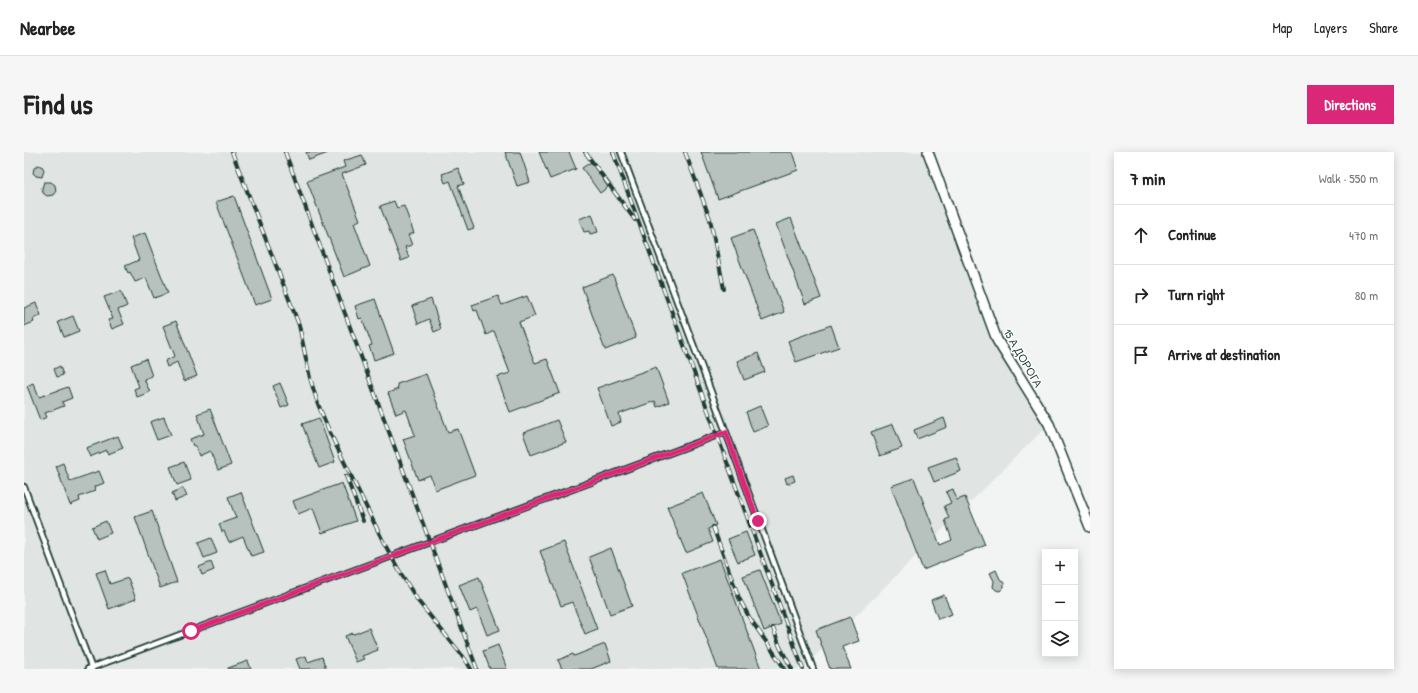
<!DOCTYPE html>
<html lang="en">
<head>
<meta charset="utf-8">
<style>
	:root { --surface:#fff; --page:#f6f6f6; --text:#222; --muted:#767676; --line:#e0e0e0; --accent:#db2777 }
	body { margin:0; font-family:"Patrick Hand",sans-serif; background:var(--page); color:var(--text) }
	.controls { position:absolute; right:12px; bottom:12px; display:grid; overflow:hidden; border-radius:0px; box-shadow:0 2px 10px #0003 }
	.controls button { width:36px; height:36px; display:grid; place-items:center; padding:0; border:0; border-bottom:1px solid var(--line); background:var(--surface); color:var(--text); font:20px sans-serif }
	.stop { position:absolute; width:12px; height:12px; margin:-9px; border:3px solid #db2777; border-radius:50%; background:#fff }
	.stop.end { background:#db2777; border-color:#fff; box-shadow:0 1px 4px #0008 }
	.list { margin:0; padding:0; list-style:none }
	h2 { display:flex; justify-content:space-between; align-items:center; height:52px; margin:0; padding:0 16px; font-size:17px }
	h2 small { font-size:13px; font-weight:400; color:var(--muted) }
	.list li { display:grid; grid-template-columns:26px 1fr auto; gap:12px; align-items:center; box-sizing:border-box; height:60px; padding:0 16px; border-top:1px solid var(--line) }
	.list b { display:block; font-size:15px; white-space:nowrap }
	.list em { font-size:13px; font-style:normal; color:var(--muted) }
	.icon { flex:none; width:22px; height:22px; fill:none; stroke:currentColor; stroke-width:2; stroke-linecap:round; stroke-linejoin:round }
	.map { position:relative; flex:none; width:1066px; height:517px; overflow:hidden; border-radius:0px }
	header { display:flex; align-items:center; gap:24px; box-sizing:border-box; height:56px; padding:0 20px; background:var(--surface); border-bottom:1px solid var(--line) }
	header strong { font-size:19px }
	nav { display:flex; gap:22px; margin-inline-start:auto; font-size:14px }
	.intro { display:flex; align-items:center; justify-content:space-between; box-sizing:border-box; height:96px; padding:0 24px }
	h1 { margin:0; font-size:28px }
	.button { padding:10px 18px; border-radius:0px; background:var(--accent); color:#fff; font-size:14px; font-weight:700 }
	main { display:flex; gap:24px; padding:0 24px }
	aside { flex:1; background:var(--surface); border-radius:0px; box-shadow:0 2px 10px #0003 }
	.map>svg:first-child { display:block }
</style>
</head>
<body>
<header>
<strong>Nearbee</strong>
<nav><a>Map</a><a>Layers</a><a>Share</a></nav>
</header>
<div class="intro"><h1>Find us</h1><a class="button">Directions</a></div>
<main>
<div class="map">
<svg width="1066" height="517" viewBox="0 0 1066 517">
	<rect width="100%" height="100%" fill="#f2f3f3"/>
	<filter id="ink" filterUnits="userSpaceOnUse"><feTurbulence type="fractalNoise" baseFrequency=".025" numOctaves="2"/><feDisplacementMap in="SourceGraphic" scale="8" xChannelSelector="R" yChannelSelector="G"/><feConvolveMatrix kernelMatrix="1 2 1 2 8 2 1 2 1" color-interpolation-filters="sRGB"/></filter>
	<g filter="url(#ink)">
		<path fill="#e0e4e3" d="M0 0H904L973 188 1025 272 778 517H0Z"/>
		<path fill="#b7c1bd" stroke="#1f3d34" d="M282 0H304V1L285 8Z
			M481 0H496L506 30 493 34Z
			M515 0H545L552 17 526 27Z
			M677 0H768L774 18 694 47Z
			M338 3 342 13 318 22 336 68 330 71 346 114 320 125 283 29 321 15 319 9Z
			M567 10 584 35 576 41 558 16Z
			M14 13 18 14 20 18 18 25 12 24 9 21 10 16Z
			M434 16 440 32 434 34 450 76 444 78 426 29 421 31 418 22Z
			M20 30H27L31 33 32 39 29 43 23 44 19 41 18 36Z
			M210 44 248 147 231 153 192 50Z
			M370 49 373 56 380 54 390 81 384 83 388 93 381 95 385 106 377 109 356 54Z
			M568 62 574 80 566 82 565 79 560 80 555 67Z
			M767 66 797 146 781 152 752 72Z
			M729 78 760 160 738 169 707 86Z
			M121 81 144 141 130 146 122 126 111 130 106 120 104 121 101 114 115 108 107 86Z
			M589 123 612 186 581 198 558 135Z
			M97 139 103 154 94 158 100 172 88 177 84 168 89 167 80 145Z
			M474 144 478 153 503 144 511 164 495 170 511 211 523 207 536 241 486 260 473 225 486 221 470 179 462 183 453 158 450 159 448 153Z
			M351 147 370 201 350 208 345 194 348 193 338 166 335 167 331 154Z
			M407 147 417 177 410 180 405 167 394 172 388 154Z
			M12 151 17 163 9 167 10 170 0 174V156Z
			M49 164 55 179 40 185 34 170Z
			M152 169 173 224 160 229 153 210 143 215 141 209 151 204 139 174Z
			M807 173 815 195 772 210 764 189Z
			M734 201 741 220 720 228 713 209Z
			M122 207 128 224 120 227 126 240 113 245 110 237 115 235 107 213Z
			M36 214 39 223 33 225 30 217Z
			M632 215 645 250 633 255 631 249 595 262 597 270 587 274 573 236Z
			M402 222 424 280 434 277 451 323 411 338 406 323 394 328 379 287 391 283 382 258 372 262 364 241 374 237 373 232Z
			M9 231 15 245 44 235 48 246 38 250 40 254 21 261 23 265 16 268 3 234Z
			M256 231 265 253 257 256 249 234Z
			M736 254 744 274 729 280 722 260Z
			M186 257 207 313 194 318 186 299 175 304 171 293 169 294 166 287 180 282 173 262Z
			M140 265 147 283 133 288 126 270Z
			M295 266 311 310 295 316 278 272Z
			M920 266 923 275 893 287 890 278Z
			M533 268 542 290 507 303 499 281Z
			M869 272 878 296 856 304 847 280Z
			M94 284 99 296 84 302 82 298 66 305 62 296Z
			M932 305 937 319 910 330 904 315Z
			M160 310 167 328 153 333 146 315Z
			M39 311 46 329 75 319 80 331 70 335 71 339 55 345 56 349 46 353 32 314Z
			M769 323 771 329 763 332 761 326Z
			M890 326 916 393 928 388 921 368 925 366 920 354 927 351 922 340 929 337 933 348 941 345 961 393 899 418 867 334Z
			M318 331 332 369 298 381 289 356 274 362 269 349Z
			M159 336 163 344 151 349 148 341Z
			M217 340 240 400 227 404 219 384 205 390 200 379 198 380 195 372 212 366 204 345Z
			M679 341 692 373 684 377 689 390 662 401 643 355Z
			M128 359 153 430 136 436 111 365Z
			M82 369 87 381 73 387 68 375Z
			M722 380 731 403 714 410 704 387Z
			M187 386 193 401 180 406 174 391Z
			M540 390 573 477 561 482 548 450 537 454 516 399Z
			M587 396 608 454 586 462 565 405Z
			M696 407 737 517H694L658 421Z
			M187 410 190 418 178 423 175 415Z
			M81 418 86 432 104 426 112 447 85 457 72 421Z
			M736 418 757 472 740 479 719 424Z
			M972 418 976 427 980 431V435L976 439 972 438 969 435 970 429 966 421Z
			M455 425 476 478 463 483 453 457 446 460 435 433Z
			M920 443 928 462 914 467 907 448Z
			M826 465 835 489 818 495 827 517H806L792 478Z
			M345 476 354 498 338 504 340 507 332 510 321 484 329 481 330 482Z
			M581 492 587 509 567 517H538L534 508 549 502 550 504Z
			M474 493 483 517H466L459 499Z
			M282 504 284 510 298 505 302 517H276L272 507Z
			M224 509 227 517H204V516Z"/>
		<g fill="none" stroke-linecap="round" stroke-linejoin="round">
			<g stroke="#1f3d34" stroke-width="8">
				<path id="service" d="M702 280 789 517
					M0 335 68 517
					M64 517 702 280 597 0"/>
			</g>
			<g stroke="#1f3d34" stroke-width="12">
				<path id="minor" d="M904 0 973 188 1025 272 1066 375"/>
			</g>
			<use href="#service" stroke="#fff" stroke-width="4.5"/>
			<use href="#minor" stroke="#fff" stroke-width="9"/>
			<g stroke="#1f3d34" stroke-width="4">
				<path id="rail" d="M208 0 275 173 286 226 294 252 306 281 360 391 376 420 394 449 441 507 447 517
					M261 0 453 517
					M561 0 611 68
					M589 0 779 517
					M661 0 686 67 700 137
					M322 324 339 369
					M689 375 715 446 725 465 761 517
					M749 476 756 495 768 517"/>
			</g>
			<use href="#rail" stroke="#fff" stroke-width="2.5" stroke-dasharray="8" stroke-linecap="butt"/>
		</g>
	</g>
	<g fill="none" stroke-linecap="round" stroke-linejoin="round" filter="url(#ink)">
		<path stroke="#db2777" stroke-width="5" d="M167 479 702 280 734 369"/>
	</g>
	<g text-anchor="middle" stroke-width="3" stroke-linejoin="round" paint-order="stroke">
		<g font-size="11" fill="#1f3d34" stroke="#fff">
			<text transform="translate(999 206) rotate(60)" y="4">15 А ДОРОГА</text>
		</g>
	</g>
</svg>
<div class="controls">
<button>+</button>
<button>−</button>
<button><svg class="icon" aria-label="layers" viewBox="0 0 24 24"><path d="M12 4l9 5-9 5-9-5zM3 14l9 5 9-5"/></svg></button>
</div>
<div class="stop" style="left:167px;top:479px"></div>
<div class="stop end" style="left:734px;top:369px"></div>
</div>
<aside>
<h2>7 min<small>Walk · 550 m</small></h2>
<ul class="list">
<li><svg class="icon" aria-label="ahead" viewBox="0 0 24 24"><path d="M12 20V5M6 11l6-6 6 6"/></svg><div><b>Continue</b></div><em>470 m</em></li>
<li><svg class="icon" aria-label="right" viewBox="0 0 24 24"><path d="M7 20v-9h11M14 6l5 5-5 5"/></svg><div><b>Turn right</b></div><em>80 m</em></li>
<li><svg class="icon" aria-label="arrive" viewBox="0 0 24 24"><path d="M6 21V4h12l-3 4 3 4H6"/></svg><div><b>Arrive at destination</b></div></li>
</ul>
</aside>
</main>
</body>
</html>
